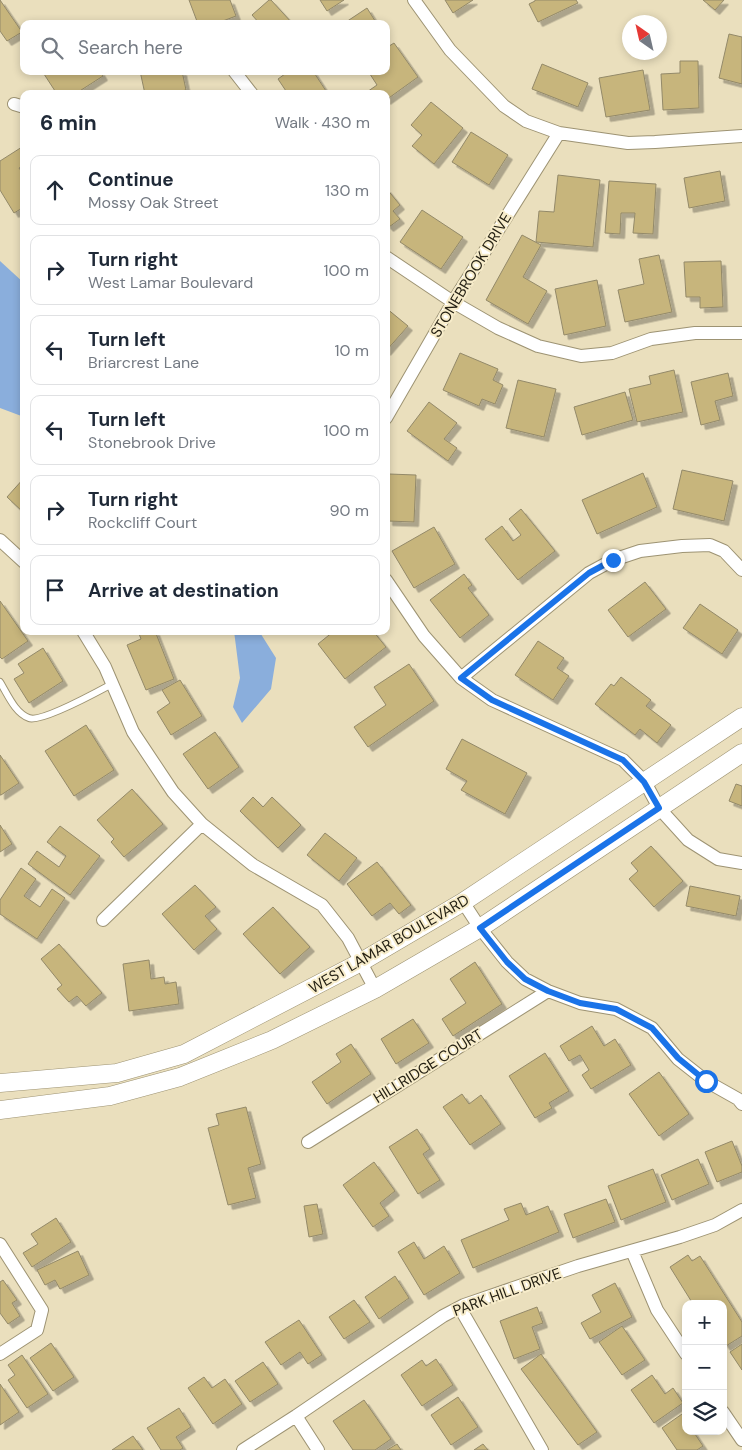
<!DOCTYPE html>
<html lang="en">
<head>
<meta charset="utf-8">
<style>
	:root { --surface:#fff; --page:#f6f6f7; --text:#1f2937; --muted:#747a83; --line:#e0e1e3 }
	body { margin:0; font-family:"DM Sans",sans-serif; background:var(--page); color:var(--text) }
	.controls { position:absolute; right:15px; bottom:15px; display:grid; overflow:hidden; border-radius:10px; box-shadow:0 2px 8px #0003 }
	.controls button { width:45px; height:45px; display:grid; place-items:center; padding:0; border:0; border-bottom:1px solid var(--line); background:var(--surface); color:var(--text); font:25px sans-serif }
	.compass { position:absolute; left:622px; top:15px; width:45px; height:45px; border-radius:50%; background:var(--surface); box-shadow:0 2px 8px #0003; rotate:326deg }
	.stop { position:absolute; width:15px; height:15px; margin:-11px; border:4px solid #1a73e8; border-radius:50%; background:#fff }
	.stop.end { background:#1a73e8; border-color:#fff; box-shadow:0 1px 5px #0008 }
	.list { margin:0; padding:0; list-style:none }
	h2 { display:flex; justify-content:space-between; align-items:center; height:65px; margin:0; padding:0 20px; font-size:21px }
	h2 small { font-size:16px; font-weight:400; color:var(--muted) }
	.list li { display:grid; grid-template-columns:32px 1fr auto; gap:15px; align-items:center; box-sizing:border-box; height:70px; margin:0 10px 10px; padding:0 10px; border:1px solid var(--line); border-radius:10px }
	.list b { display:block; font-size:19px; white-space:nowrap }
	.list p { margin:0; font-size:16px; white-space:nowrap; color:var(--muted) }
	.list em { font-size:16px; font-style:normal; color:var(--muted) }
	.icon { flex:none; width:28px; height:28px; fill:none; stroke:currentColor; stroke-width:2; stroke-linecap:round; stroke-linejoin:round }
	.map { position:relative; flex:none; width:742px; height:1450px; overflow:hidden }
	.search { position:absolute; background:var(--surface); box-shadow:0 2px 8px #0003; left:20px; top:20px; width:370px; height:55px; display:flex; align-items:center; gap:12px; box-sizing:border-box; padding:0 18px; border-radius:10px; color:var(--muted); font-size:19px }
	.panel { position:absolute; background:var(--surface); box-shadow:0 2px 8px #0003; left:20px; top:90px; width:370px; height:545px; border-radius:10px }
	.map>svg:first-child { display:block }
</style>
</head>
<body>
<div class="map">
<svg width="742" height="1450" viewBox="0 0 742 1450">
	<defs>
		<filter id="shadow"><feDropShadow dx="4.5" dy="4.5" stdDeviation="0" flood-color="#0004"/></filter>
	</defs>
	<rect width="100%" height="100%" fill="#eadfbd"/>
	<path fill="#8aaedc" d="M0 261 24 283V417L0 408Z
		M234 631H259L276 658 271 689 242 723 233 707 240 678Z"/>
	<path fill="#c7b57c" stroke="#938969" filter="url(#shadow)" d="M0 0 22 32 7 41 0 31Z
		M189 0H230L236 16 215 24H198Z
		M269 0H271L293 24H260L252 15Z
		M320 0H344L327 11Z
		M445 0H473L453 13Z
		M535 0H576L578 3 538 22 529 4 535 1Z
		M703 0H724L715 10Z
		M367 8 377 24H343Z
		M729 34 742 37V84L719 78Z
		M394 43 418 77 386 100V94H364L377 85 368 71H386V48Z
		M680 61H698L699 108 663 110 661 74 680 73Z
		M542 64 588 83 578 107 532 89Z
		M643 70 650 110 606 117 599 78Z
		M42 71H100L103 76 75 94H57Z
		M140 71H182L186 90 168 94H145Z
		M289 71H313L328 94H288L278 79Z
		M431 102 463 128 434 164 412 146 422 135 411 125Z
		M471 132 508 155 489 185 452 162Z
		M22 147 24 165 19 168 24 175V207L14 213 0 190V161Z
		M720 171 725 201 689 208 684 178Z
		M558 175 600 180 593 247 536 242 539 211 554 212Z
		M609 181 656 184 653 234 633 233 635 213H621L620 234 605 233Z
		M386 188 400 205 393 211 400 219 389 227 386 224Z
		M422 210 463 237 441 269 400 242Z
		M522 235 541 245 523 277 547 291 528 324 486 300Z
		M659 255 672 312 625 322 618 290 644 284 639 259Z
		M721 261 723 307 700 308V297H686L684 262Z
		M597 280 606 326 564 335 555 289Z
		M386 308 408 326 386 351Z
		M460 353 498 369 493 380 503 385 495 404 482 399 479 406 443 390Z
		M674 370 683 412 637 422 629 389 651 384 649 376Z
		M728 373 733 396 715 401 720 420 701 425 691 382Z
		M518 380 556 389 544 437 506 428Z
		M625 392 633 420 582 435 574 407Z
		M429 402 457 423 444 439 457 448 448 461 407 431Z
		M682 470 733 481 724 521 673 509Z
		M643 473 657 507 597 534 582 500Z
		M389 474 416 475 414 522 388 521Z
		M24 478V513L7 497Z
		M521 509 555 551 518 580 485 539 502 526 513 541 521 535 509 519Z
		M434 527 455 564 414 588 392 551Z
		M464 574 472 585 468 588 489 615 460 638 430 600Z
		M645 582 666 609 628 637 608 610Z
		M0 601 28 641 2 659 0 657Z
		M700 604 738 630 722 654 683 628Z
		M138 631H155L174 679 146 690 127 645 141 639Z
		M334 631H373L386 647 345 679 318 644Z
		M538 641 564 658 557 668 569 676 553 700 515 675Z
		M43 648 63 681 29 703 14 679 24 673 18 664Z
		M409 664 434 701 368 747 354 727 386 705 374 687Z
		M621 677 651 700 646 706 671 725 657 743 640 729 635 735 595 704 611 684 614 686Z
		M180 680 202 716 171 735 157 712 170 703 162 690Z
		M86 725 114 770 74 796 45 751Z
		M215 732 239 767 208 789 183 754Z
		M462 739 527 773 505 814 461 790 467 781 446 769Z
		M0 755 19 783 1 795H0Z
		M736 784 742 786V806L729 801Z
		M132 789 163 824 124 857 111 842 114 839 97 820Z
		M253 797 263 807 272 797 301 825 278 848 240 811Z
		M0 825 12 844 0 852Z
		M60 826 100 856 70 895 28 864 37 851 59 867 66 856 47 842Z
		M325 833 357 858 339 881 307 855Z
		M651 846 683 881 654 907 629 879 638 871 631 863Z
		M377 862 411 905 399 914 390 903 372 916 347 884Z
		M21 868 36 879 24 896 40 907 52 889 65 898 37 939 0 914V900Z
		M195 885 216 907 205 916 217 929 194 950 162 914Z
		M690 886 740 896 736 916 686 906Z
		M273 907 310 947 280 974 243 934Z
		M59 944 102 993 86 1006 77 996 69 1002 57 989 62 985 41 959Z
		M149 960 151 979 164 977 165 984 176 982 179 1004 129 1011 123 964Z
		M475 962 502 1004 453 1036 442 1019 466 1003 450 979Z
		M413 1019 429 1043 396 1064 381 1039Z
		M592 1026 604 1046 615 1039 631 1065 591 1089 582 1075 589 1070 580 1055 569 1061 560 1046Z
		M351 1044 371 1074 327 1104 312 1082 341 1062 336 1054Z
		M545 1053 569 1091 549 1103 552 1108 535 1118 509 1076Z
		M659 1072 689 1114 659 1136 629 1094Z
		M462 1094 469 1104 481 1095 501 1124 470 1145 443 1107Z
		M246 1107 261 1164 248 1168 256 1198 228 1205 208 1128 219 1125 216 1114Z
		M417 1129 430 1149 423 1154 440 1180 418 1194 389 1147Z
		M732 1141 742 1166V1172L717 1182 705 1152Z
		M698 1159 709 1184 672 1200 661 1175Z
		M374 1162 395 1191 380 1203 389 1216 373 1227 343 1185Z
		M653 1169 666 1202 621 1220 608 1186Z
		M606 1199 615 1222 573 1238 564 1214Z
		M521 1203 526 1215 548 1206 559 1232 473 1268 461 1240 509 1220 504 1209Z
		M317 1204 323 1234 309 1237 304 1206Z
		M56 1218 71 1242 32 1267 23 1253 38 1244 31 1234Z
		M414 1242 424 1259 444 1246 460 1273 424 1295 398 1252Z
		M78 1251 89 1275 60 1289 55 1280 45 1285 37 1270Z
		M688 1255 692 1261 700 1256 742 1322V1336L726 1346 723 1342V1304H693L670 1267Z
		M395 1276 409 1298 379 1319 365 1297Z
		M3 1280 17 1300 12 1303 20 1316 8 1324 0 1313V1282Z
		M615 1283 632 1317 590 1339 581 1323 601 1312 592 1295Z
		M354 1300 370 1322 344 1339 329 1317Z
		M537 1307 543 1323 532 1327 540 1349 514 1359 500 1321Z
		M299 1320 322 1355 308 1364 300 1352 281 1365 265 1342Z
		M622 1326 645 1360 622 1375 599 1342Z
		M51 1343 74 1377 53 1391 30 1358Z
		M742 1344V1370L730 1352Z
		M541 1354 597 1432 578 1445 521 1369Z
		M22 1355 48 1394 27 1408 8 1380 15 1375 8 1365Z
		M436 1359 453 1385 422 1406 401 1375 422 1360 426 1366Z
		M263 1362 278 1384 250 1402 235 1381Z
		M652 1375 665 1394 673 1388 683 1403 654 1423 631 1390Z
		M204 1377 212 1388 225 1379 242 1404 213 1424 188 1388Z
		M0 1384 19 1412 0 1425Z
		M458 1397 478 1427 451 1445 431 1415Z
		M364 1400 391 1439 375 1450H353L333 1421Z
		M179 1408 191 1427 176 1437 183 1448 180 1450H161L147 1428Z
		M682 1414 686 1420V1431H693L703 1446 697 1450H677L662 1428Z
		M133 1436 143 1450H112Z
		M397 1444 401 1450H387Z
		M483 1444 488 1450H474Z"/>
	<g fill="none" stroke-linecap="round" stroke-linejoin="round">
		<g stroke="#9d9373" stroke-width="8">
			<path id="lane" d="M0 682C8 695 15 713 29 718 41 723 99 691 112 684"/>
		</g>
		<g stroke="#9d9373" stroke-width="14">
			<path id="street" d="M414 0 450 50 504 106 526 121 559 133 628 143 655 142 742 136
				M234 71 252 94
				M14 104 24 107
				M386 257 453 302 498 328 538 346 581 356 612 353 651 339 695 333H742
				M386 418 453 302 559 133
				M0 540 24 562
				M386 580 424 636 461 678 492 700 623 760 645 782 659 808 688 840 718 859 742 863
				M83 631 105 667 133 732 173 792 202 824 253 865 322 905 348 938 375 989
				M461 678 589 573 613 560 640 551 682 546 710 545 724 551 742 570
				M463 902 480 928 507 962 525 979 548 991 580 1003 616 1009 652 1028 678 1059 706 1081 738 1099 742 1104
				M103 920 202 824
				M308 1142 548 991
				M0 1244 42 1310 37 1330 0 1354
				M632 1251 657 1310 686 1354
				M460 1308 542 1450
				M723 1412 742 1440
				M296 1416 318 1450
				M243 1450 296 1416 443 1316 464 1305 578 1266 680 1237 715 1225 742 1210"/>
		</g>
		<g stroke="#9d9373" stroke-width="19">
			<path id="secondary" d="M0 1083 117 1073 184 1054 361 962 463 902 742 717
				M0 1110 110 1096 180 1077 272 1040 375 989 480 928 742 753"/>
		</g>
		<use href="#lane" stroke="#fff" stroke-width="6"/>
		<use href="#street" stroke="#fff" stroke-width="12"/>
		<use href="#secondary" stroke="#fff" stroke-width="18"/>
	</g>
	<g fill="none" stroke-linecap="round" stroke-linejoin="round">
		<path stroke="#1a73e8" stroke-width="6" d="M613 560 589 573 461 678 492 700 623 760 644 782 659 808 480 928 507 962 525 979 548 991 580 1003 616 1009 652 1028 678 1058 706 1081"/>
	</g>
	<g text-anchor="middle" stroke-width="4" stroke-linejoin="round" paint-order="stroke">
		<g font-size="15" fill="#252114" stroke="#f7ecca">
			<text transform="translate(471 275) rotate(-59)" y="5">STONEBROOK DRIVE</text>
			<text transform="translate(389 944) rotate(-30)" y="5">WEST LAMAR BOULEVARD</text>
			<text transform="translate(428 1066) rotate(-32)" y="5">HILLRIDGE COURT</text>
			<text transform="translate(507 1292) rotate(-20)" y="5">PARK HILL DRIVE</text>
		</g>
	</g>
</svg>
<div class="controls">
<button>+</button>
<button>−</button>
<button><svg class="icon" aria-label="layers" viewBox="0 0 24 24"><path d="M12 4l9 5-9 5-9-5zM3 14l9 5 9-5"/></svg></button>
</div>
<svg class="compass" viewBox="-18 -18 36 36"><path d="M0-13l5 13h-10z" fill="#e53935"/><path d="M0 13l5-13h-10z" fill="#747a83"/></svg>
<div class="stop" style="left:706px;top:1081px"></div>
<div class="stop end" style="left:613px;top:560px"></div>
<div class="search"><svg class="icon" aria-label="search" viewBox="0 0 24 24"><circle cx="10" cy="10" r="6"/><path d="M15 15l6 6"/></svg>Search here</div>
<section class="panel">
<h2>6 min<small>Walk · 430 m</small></h2>
<ul class="list">
<li><svg class="icon" aria-label="ahead" viewBox="0 0 24 24"><path d="M12 20V5M6 11l6-6 6 6"/></svg><div><b>Continue</b><p>Mossy Oak Street</p></div><em>130 m</em></li>
<li><svg class="icon" aria-label="right" viewBox="0 0 24 24"><path d="M7 20v-9h11M14 6l5 5-5 5"/></svg><div><b>Turn right</b><p>West Lamar Boulevard</p></div><em>100 m</em></li>
<li><svg class="icon" aria-label="left" viewBox="0 0 24 24"><path d="M17 20v-9H6M10 6l-5 5 5 5"/></svg><div><b>Turn left</b><p>Briarcrest Lane</p></div><em>10 m</em></li>
<li><svg class="icon" aria-label="left" viewBox="0 0 24 24"><path d="M17 20v-9H6M10 6l-5 5 5 5"/></svg><div><b>Turn left</b><p>Stonebrook Drive</p></div><em>100 m</em></li>
<li><svg class="icon" aria-label="right" viewBox="0 0 24 24"><path d="M7 20v-9h11M14 6l5 5-5 5"/></svg><div><b>Turn right</b><p>Rockcliff Court</p></div><em>90 m</em></li>
<li><svg class="icon" aria-label="arrive" viewBox="0 0 24 24"><path d="M6 21V4h12l-3 4 3 4H6"/></svg><div><b>Arrive at destination</b></div></li>
</ul>
</section>
</div>
</body>
</html>
